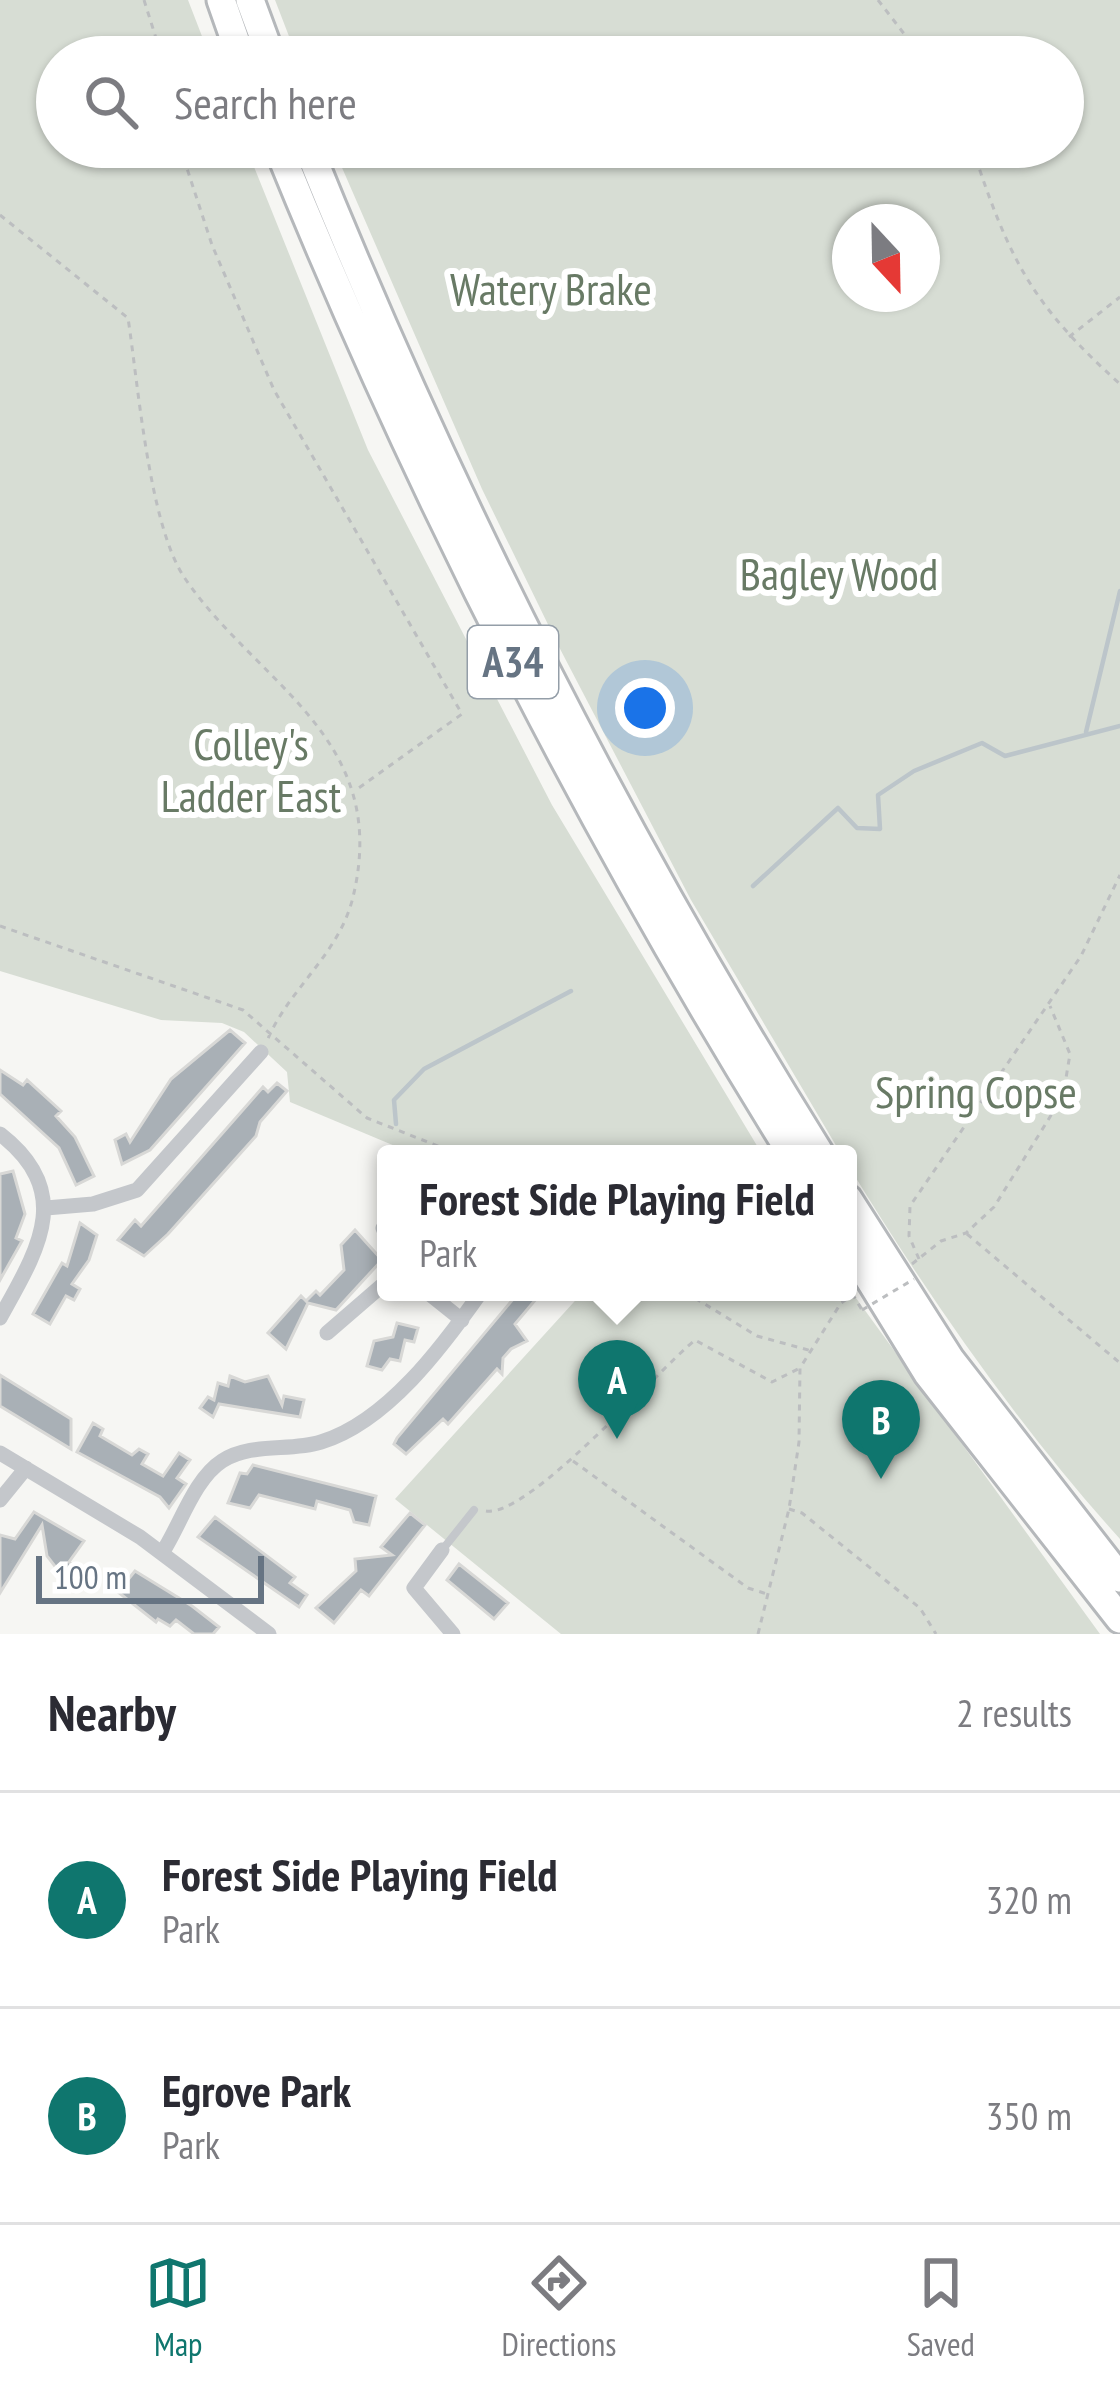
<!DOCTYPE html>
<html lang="en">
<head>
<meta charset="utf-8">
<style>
	:root { --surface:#fff; --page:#f7f7f7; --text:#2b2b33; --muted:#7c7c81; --line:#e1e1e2; --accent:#0f766e }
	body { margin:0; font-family:"PT Sans Narrow",sans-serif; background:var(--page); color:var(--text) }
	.compass { position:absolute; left:832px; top:204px; width:108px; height:108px; border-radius:50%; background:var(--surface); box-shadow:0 3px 9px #0004; rotate:158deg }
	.scale { position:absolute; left:36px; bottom:30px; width:228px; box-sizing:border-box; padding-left:12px; border:6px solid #667483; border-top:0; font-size:33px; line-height:42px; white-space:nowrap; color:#667483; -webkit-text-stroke:9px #fff; paint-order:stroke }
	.you { position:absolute; left:645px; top:708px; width:42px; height:42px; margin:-30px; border:9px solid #fff; border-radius:50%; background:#1a73e8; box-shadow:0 0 0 18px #1a73e833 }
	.badge { display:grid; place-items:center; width:78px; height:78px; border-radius:50%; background:var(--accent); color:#fff; font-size:39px; font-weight:700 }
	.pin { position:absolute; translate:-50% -99px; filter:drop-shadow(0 3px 6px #0008) }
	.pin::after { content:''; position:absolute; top:63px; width:42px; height:36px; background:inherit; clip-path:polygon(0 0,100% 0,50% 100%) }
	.popup { position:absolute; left:377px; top:1145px; width:480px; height:156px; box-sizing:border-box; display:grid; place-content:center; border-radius:12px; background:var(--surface); filter:drop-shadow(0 3px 9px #0005); font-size:39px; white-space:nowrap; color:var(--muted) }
	.popup b { font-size:45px; color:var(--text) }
	.popup::after { content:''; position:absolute; left:50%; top:100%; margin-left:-24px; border:24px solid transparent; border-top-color:var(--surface) }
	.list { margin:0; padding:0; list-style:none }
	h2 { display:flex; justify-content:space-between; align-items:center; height:156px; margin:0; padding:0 48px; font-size:51px }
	h2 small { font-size:39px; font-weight:400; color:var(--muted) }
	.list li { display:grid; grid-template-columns:78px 1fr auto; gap:36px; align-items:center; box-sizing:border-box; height:216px; padding:0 48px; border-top:3px solid var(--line) }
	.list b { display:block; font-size:45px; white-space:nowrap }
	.list p { margin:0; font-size:39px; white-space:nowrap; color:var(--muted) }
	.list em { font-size:39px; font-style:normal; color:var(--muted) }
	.icon { flex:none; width:66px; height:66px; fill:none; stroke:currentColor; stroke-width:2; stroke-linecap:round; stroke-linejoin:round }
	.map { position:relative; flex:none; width:1120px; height:1634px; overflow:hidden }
	.search { position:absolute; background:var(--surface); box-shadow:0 3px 9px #0004; left:36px; right:36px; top:36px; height:132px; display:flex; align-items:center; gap:30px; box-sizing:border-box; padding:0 42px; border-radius:66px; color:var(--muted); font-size:45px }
	.sheet { height:588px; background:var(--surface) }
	nav { display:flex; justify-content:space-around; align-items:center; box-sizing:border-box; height:168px; border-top:3px solid var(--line); background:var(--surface); font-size:33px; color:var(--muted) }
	nav a { display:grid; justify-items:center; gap:6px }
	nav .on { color:var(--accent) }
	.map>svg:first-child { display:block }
</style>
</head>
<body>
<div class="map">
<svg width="1120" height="1634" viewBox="0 0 1120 1634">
	<rect width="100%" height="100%" fill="#f6f6f3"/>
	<path fill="#d7ddd4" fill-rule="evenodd" d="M0 0H188L210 57H57V147H246L368 450 552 805 762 1154H414L290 1102 287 1072 244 1032 222 1023 161 1020 0 971Z
		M275 0H1120V1539C1018 1426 927 1295 848 1165V1154H841L691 900 558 645 482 489 333 147H1063V57H297ZM850 222H922V294H850Z
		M848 1287 1100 1634H561L395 1499 583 1292H848Z"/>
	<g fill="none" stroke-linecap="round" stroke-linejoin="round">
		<path stroke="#bcc5ca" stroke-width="4.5" d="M1086 732 1120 591
			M753 886 838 808 857 828 880 829 878 795 914 771 982 743 1005 756 1120 726
			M396 1124 394 1100 424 1069 571 991"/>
	</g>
	<path fill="#a9b0b6" stroke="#d8d8d6" stroke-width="3" d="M230 1030 245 1043 150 1150 122 1164 115 1140 126 1134 130 1142 171 1079Z
		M0 1070 23 1085 27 1080 61 1111 56 1116 75 1137 94 1176 76 1185 59 1148 0 1094Z
		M277 1083 287 1091 260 1122 256 1136 168 1234 144 1256 118 1240 135 1220 141 1226 263 1087 268 1092Z
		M13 1171 25 1214 16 1238 22 1241 0 1280V1174Z
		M80 1223 97 1235 89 1260 72 1284 80 1289 74 1300 66 1296 50 1324 33 1314 62 1263 67 1266Z
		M355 1230 382 1260 336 1310 308 1303 286 1349 268 1333 301 1296 306 1301 316 1291 320 1295 344 1270 341 1245Z
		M519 1292H542L515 1324 527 1341 511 1349 503 1358 502 1374 497 1369 448 1424 443 1419 406 1454 394 1444 397 1438Z
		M397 1323 418 1328 414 1342 405 1340 400 1361 390 1359 382 1370 367 1366 374 1341 393 1337Z
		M0 1375 71 1419V1449L0 1406Z
		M230 1376 245 1382 268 1376 282 1405 284 1396 304 1400 300 1417 219 1404 213 1417 200 1408 208 1397 214 1400 218 1383 228 1386Z
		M93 1423 103 1429 100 1436 132 1455 139 1449 148 1454 142 1464 163 1476 179 1453 190 1460 177 1478 186 1484 169 1508 160 1497 77 1452Z
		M253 1465 376 1496 369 1525 354 1522 350 1510 317 1501 315 1509 259 1495 250 1508 228 1503 240 1473 247 1474Z
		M34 1512 84 1541 69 1562 86 1575 74 1591 47 1556 42 1525 0 1593V1535L15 1539Z
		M410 1513 425 1525 369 1596 361 1590 334 1623 316 1608 356 1571 355 1559 392 1555 381 1547Z
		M215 1517 295 1577 290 1583 307 1595 299 1607 198 1537Z
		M459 1564 508 1603 494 1619 447 1580Z
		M135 1571 192 1606 219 1627 213 1634H194L176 1620 170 1626 158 1619 156 1622 118 1592Z"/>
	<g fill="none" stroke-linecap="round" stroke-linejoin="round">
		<g stroke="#b5b8bb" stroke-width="33">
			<path id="trunk" d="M221 0 241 57
				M250 0 271 57
				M278 147C420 497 592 833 792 1154
				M308 147C449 497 620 834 820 1154
				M848 1199 950 1359 1120 1578
				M848 1244 928 1374 1120 1619"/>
		</g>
		<path stroke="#bcbec0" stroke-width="3" stroke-dasharray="6 6" stroke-linecap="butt" d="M144 0 162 57
			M878 0 922 57
			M180 147 212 245 274 390 462 714 356 790
			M972 147C1009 259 1031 304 1120 384
			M0 215 128 318C138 383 149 524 184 577 257 685 394 738 352 901 337 956 288 990 267 1041
			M1069 337 1120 297
			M0 926 243 1010 367 1118 458 1154
			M967 1234 1120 1363
			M919 1259 909 1236 910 1206 1081 956 1120 875
			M912 1264 941 1241 966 1233 994 1207 1063 1096 1070 1054 1050 1006
			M685 1292 757 1336 812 1351
			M573 1461 748 1588 767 1594
			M789 1509 802 1513 920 1608 936 1634
			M486 1511C528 1518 656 1372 695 1340L772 1382 800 1368
			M758 1634 789 1509 799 1442 800 1368 841 1303 853 1295 862 1310"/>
		<path stroke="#c4c7cb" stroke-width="8" d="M443 1549 474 1510"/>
		<path stroke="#c4c7cb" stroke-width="15" d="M0 1134C76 1193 37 1251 0 1318
			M46 1208 93 1204 137 1190 261 1052
			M383 1228 386 1235
			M427 1292 462 1320
			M327 1333 386 1282
			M0 1453 140 1537 269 1634
			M0 1500 26 1468
			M442 1550 414 1588 453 1634
			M162 1553C180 1526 194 1479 222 1461 252 1442 289 1452 321 1442 387 1422 443 1346 481 1292"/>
		<use href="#trunk" stroke="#fff" stroke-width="27"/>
		<path stroke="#bcbec0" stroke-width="3" stroke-dasharray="6 6" stroke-linecap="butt" d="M862 1310 914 1279"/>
	</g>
	<g text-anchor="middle" stroke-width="12" stroke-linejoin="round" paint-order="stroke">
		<rect fill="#fff" stroke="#949ea8" stroke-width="3" x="468" y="626" width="90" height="72" rx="9"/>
		<g font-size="42" font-weight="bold" fill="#667483">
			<text x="513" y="677">A34</text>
		</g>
		<g font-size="45" fill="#687a65" stroke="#fff">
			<text x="551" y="305">Watery Brake</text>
			<text x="839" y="590">Bagley Wood</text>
			<text x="251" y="760">Colley's<tspan x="251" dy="52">Ladder East</tspan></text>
			<text x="976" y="1108">Spring Copse</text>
		</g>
	</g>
</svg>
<svg class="compass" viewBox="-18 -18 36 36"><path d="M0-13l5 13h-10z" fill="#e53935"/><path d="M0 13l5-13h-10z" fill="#7c7c81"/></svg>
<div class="scale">100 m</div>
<div class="you"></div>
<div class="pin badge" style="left:617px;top:1439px">A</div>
<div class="popup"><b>Forest Side Playing Field</b>Park</div>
<div class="pin badge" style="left:881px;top:1479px">B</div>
<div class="search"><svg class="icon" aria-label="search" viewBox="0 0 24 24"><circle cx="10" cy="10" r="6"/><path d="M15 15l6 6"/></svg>Search here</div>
</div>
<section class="sheet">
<h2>Nearby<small>2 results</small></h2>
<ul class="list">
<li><span class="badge">A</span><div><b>Forest Side Playing Field</b><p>Park</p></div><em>320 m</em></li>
<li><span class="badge">B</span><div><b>Egrove Park</b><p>Park</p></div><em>350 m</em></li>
</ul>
</section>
<nav>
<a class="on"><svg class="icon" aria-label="map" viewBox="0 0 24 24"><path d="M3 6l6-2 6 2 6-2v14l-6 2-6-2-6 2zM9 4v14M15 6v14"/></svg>Map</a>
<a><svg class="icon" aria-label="directions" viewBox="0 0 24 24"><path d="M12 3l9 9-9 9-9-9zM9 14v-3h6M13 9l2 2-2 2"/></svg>Directions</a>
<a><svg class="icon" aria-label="saved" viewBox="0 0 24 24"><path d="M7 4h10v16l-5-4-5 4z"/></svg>Saved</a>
</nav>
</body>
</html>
